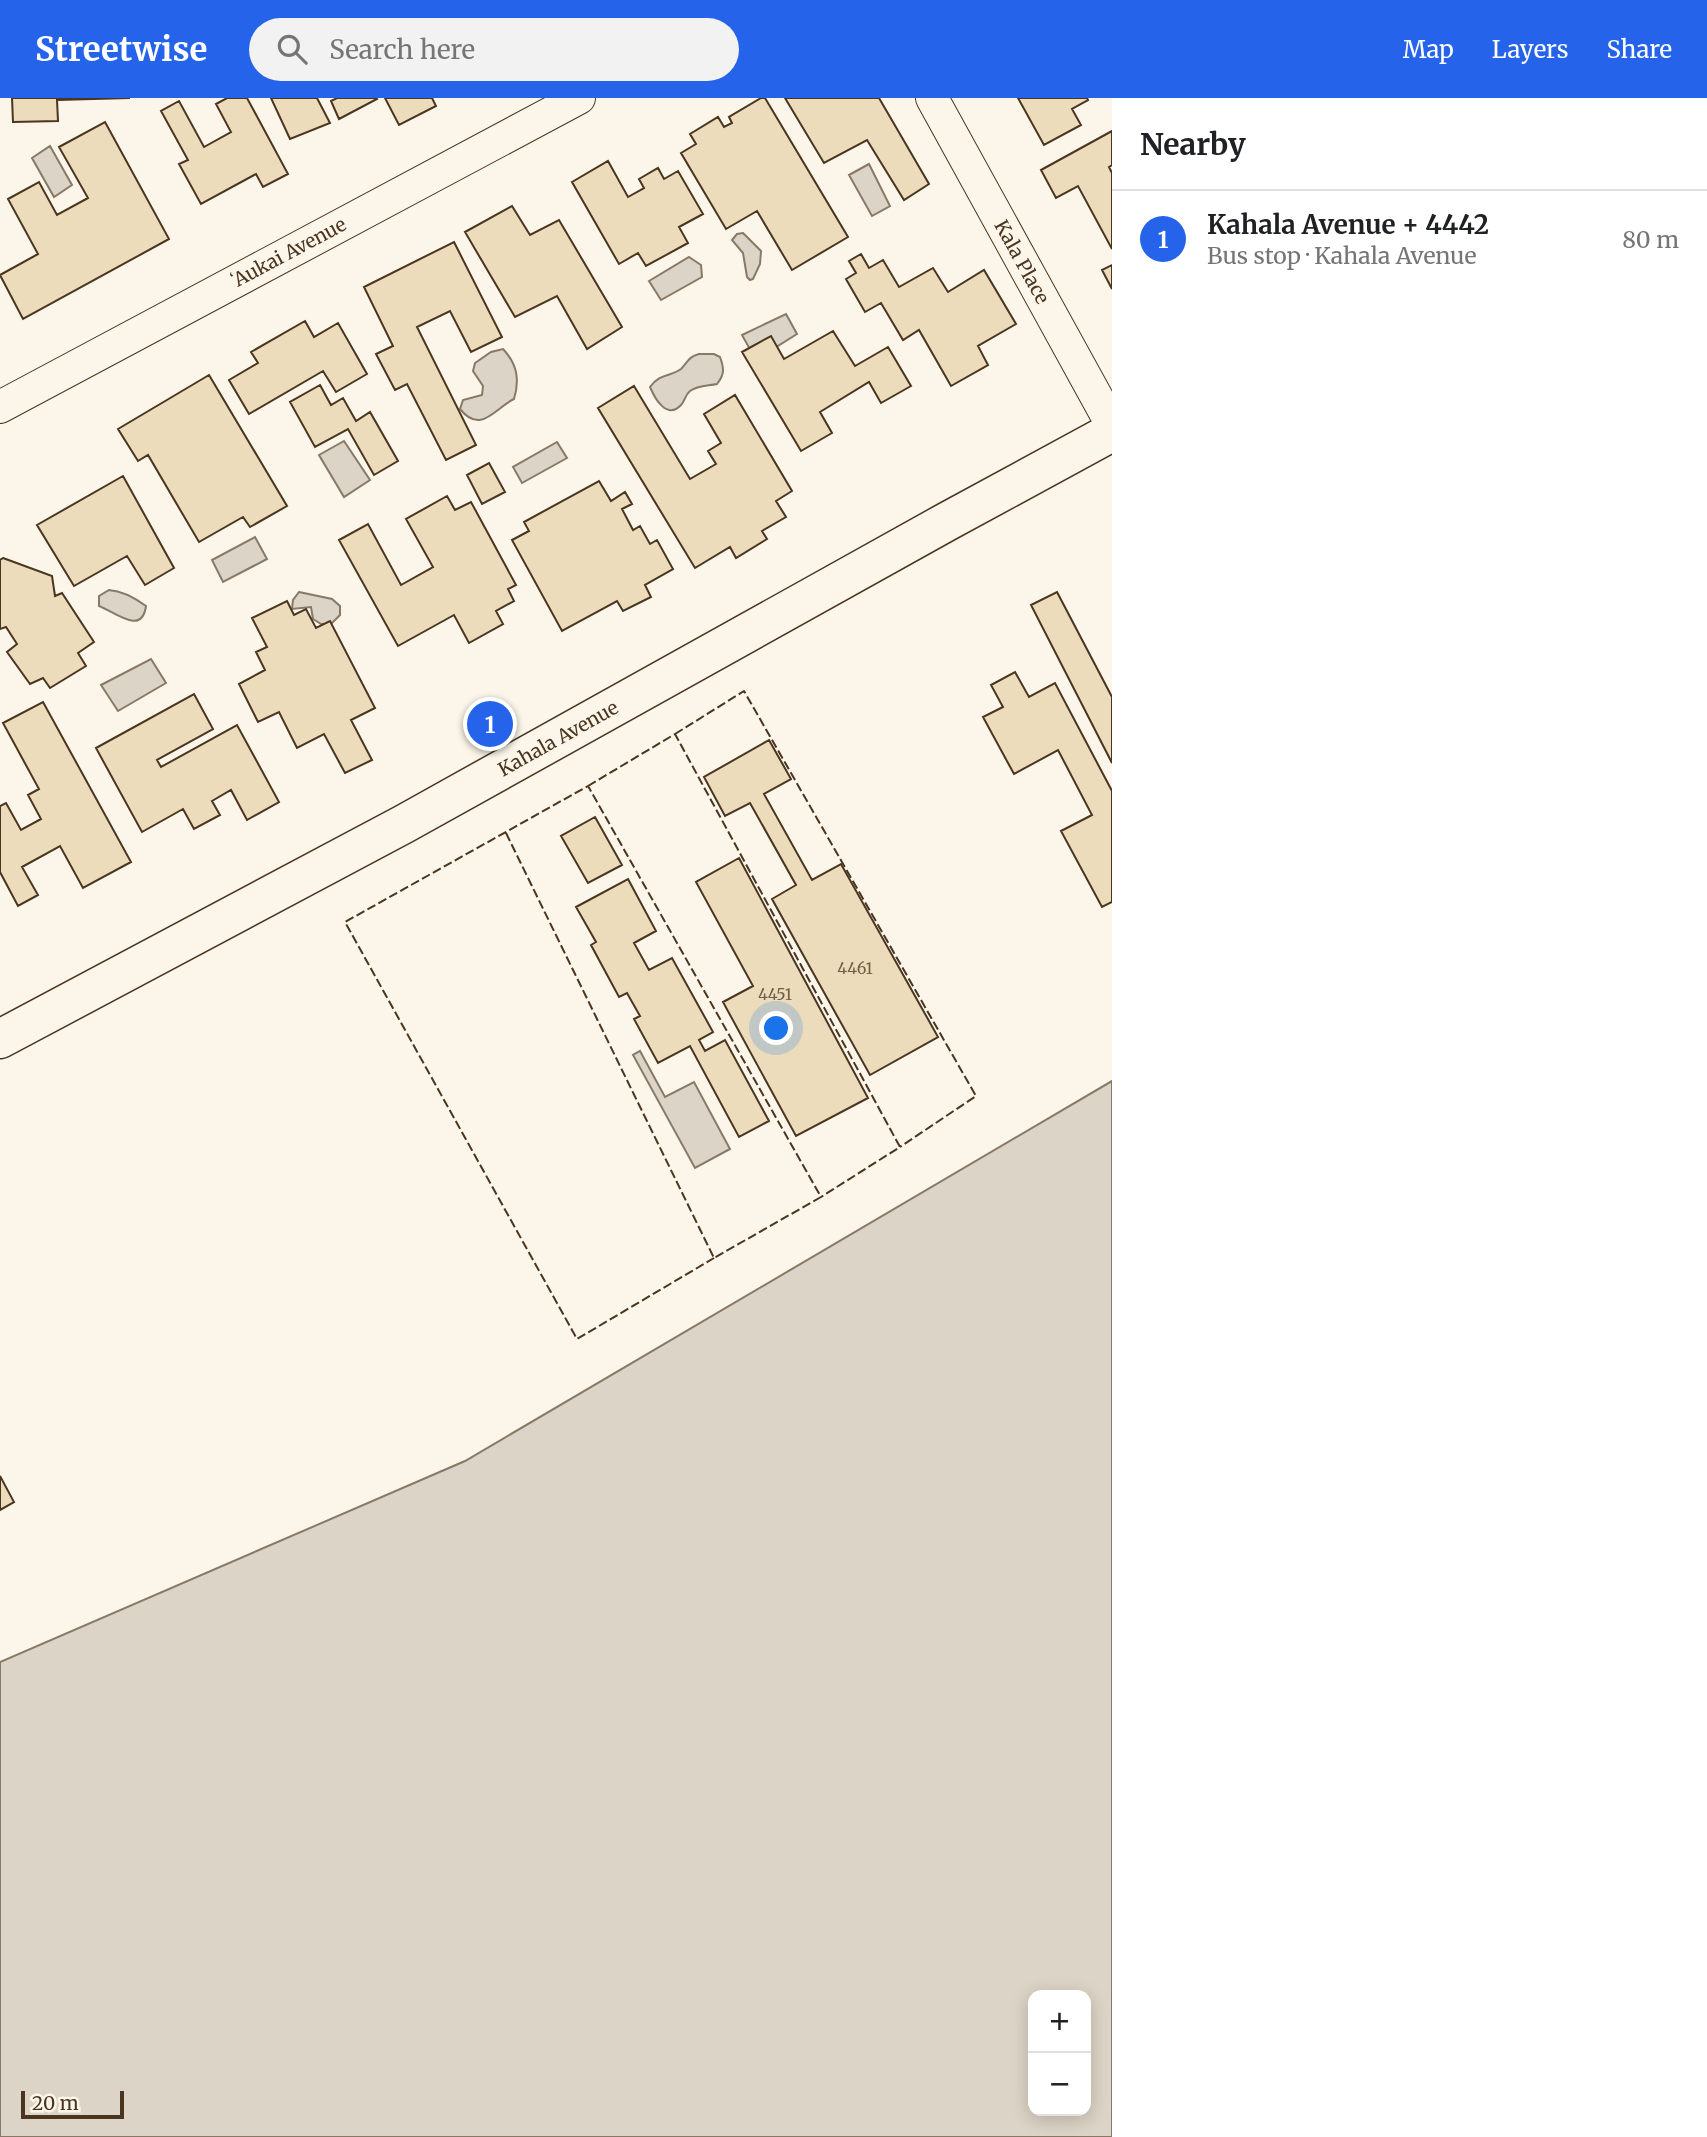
<!DOCTYPE html>
<html lang="en">
<head>
<meta charset="utf-8">
<style>
	:root { --surface:#fff; --page:#f2f2f2; --text:#202124; --muted:#757577; --line:#e0e0e0; --accent:#2563eb }
	body { margin:0; font-family:Merriweather,serif; background:var(--page); color:var(--text) }
	.controls { position:absolute; right:21px; bottom:21px; display:grid; overflow:hidden; border-radius:14px; box-shadow:0 4px 18px #0003 }
	.controls button { width:63px; height:63px; display:grid; place-items:center; padding:0; border:0; border-bottom:2px solid var(--line); background:var(--surface); color:var(--text); font:35px sans-serif }
	.scale { position:absolute; left:21px; bottom:18px; width:103px; box-sizing:border-box; padding-left:7px; border:4px solid #4a3520; border-top:0; font-size:19px; line-height:24px; white-space:nowrap; color:#4a3520; -webkit-text-stroke:5px #fbf6e9; paint-order:stroke }
	.you { position:absolute; left:777px; top:931px; width:24px; height:24px; margin:-18px; border:5px solid #fff; border-radius:50%; background:#1a73e8; box-shadow:0 0 0 10px #1a73e833 }
	.badge { display:grid; place-items:center; width:46px; height:46px; border-radius:50%; background:var(--accent); color:#fff; font-size:23px; font-weight:700 }
	.pin { position:absolute; translate:-50% -50%; border:4px solid #fff; box-shadow:0 2px 7px #0006 }
	.list { margin:0; padding:0; list-style:none }
	h2 { display:flex; justify-content:space-between; align-items:center; height:91px; margin:0; padding:0 28px; font-size:30px }
	h2 small { font-size:23px; font-weight:400; color:var(--muted) }
	.list li { display:grid; grid-template-columns:46px 1fr auto; gap:21px; align-items:center; box-sizing:border-box; height:98px; padding:0 28px; border-top:2px solid var(--line) }
	.list b { display:block; font-size:26px; white-space:nowrap }
	.list p { margin:0; font-size:23px; white-space:nowrap; color:var(--muted) }
	.list em { font-size:23px; font-style:normal; color:var(--muted) }
	.icon { flex:none; width:38px; height:38px; fill:none; stroke:currentColor; stroke-width:2; stroke-linecap:round; stroke-linejoin:round }
	.map { position:relative; flex:none; width:1112px; height:2039px; overflow:hidden }
	header { display:flex; align-items:center; gap:42px; box-sizing:border-box; height:98px; padding:0 35px; background:var(--accent); color:#fff }
	header strong { font-size:33px }
	nav { display:flex; gap:38px; margin-inline-start:auto; font-size:24px }
	.search { width:490px; height:63px; background:var(--page); display:flex; align-items:center; gap:18px; box-sizing:border-box; padding:0 24px; border-radius:38px; color:var(--muted); font-size:26px }
	main { display:flex }
	aside { flex:1; background:var(--surface) }
	.map>svg:first-child { display:block }
</style>
</head>
<body>
<header>
<strong>Streetwise</strong>
<div class="search"><svg class="icon" aria-label="search" viewBox="0 0 24 24"><circle cx="10" cy="10" r="6"/><path d="M15 15l6 6"/></svg>Search here</div>
<nav><a>Map</a><a>Layers</a><a>Share</a></nav>
</header>
<main>
<div class="map">
<svg width="1112" height="2039" viewBox="0 0 1112 2039">
	<rect width="100%" height="100%" fill="#fbf6e9"/>
	<path fill="#dcd4c6" stroke="#887966" stroke-width="2" fill-rule="evenodd" d="M50 48 72 87 54 99 32 60Z
		M869 66 890 108 872 118 849 77Z
		M743 135 761 153 760 166 753 181 750 182 747 179 743 155 732 142 737 136Z
		M689 159 701 167 702 179 661 202 649 183Z
		M786 216 797 236 773 251 752 255 742 237Z
		M503 251C517 266 520 281 514 301 495 310 481 337 460 311L463 302 482 297 483 288 473 273 475 265 491 254Z
		M699 256H714L720 259C724 270 725 276 717 286 708 288 698 287 690 293 685 297 685 303 681 307 667 322 655 301 650 289 660 275 670 279 681 271 688 264 688 259 699 256Z
		M344 343 370 382 344 399 319 357Z
		M557 344 567 360 522 385 513 369Z
		M255 439 267 461 223 484 212 462Z
		M109 492C123 493 135 500 146 508 142 538 115 514 99 508V498Z
		M299 494 332 501 340 508V517L331 526H321L313 521 311 509 292 511 293 502Z
		M151 561 166 585 118 613 101 587Z
		M640 953 665 999 694 984 730 1051 695 1070 633 957Z
		M1112 983V2039H0V1564L465 1363ZM1086 1897V2013H1033V1897Z"/>
	<path fill="#ecdcbc" stroke="#4a3520" stroke-width="2" d="M12 0H130L57 2 58 23 13 24Z
		M227 0H247L288 76 263 89 256 76 201 106 179 66 188 62 161 13 179 3 204 49 231 34 216 6Z
		M271 0H317L330 25 290 41Z
		M337 0H376L377 1 339 21 331 3Z
		M385 0H432L436 8 399 27Z
		M761 0H765L848 139 792 172 757 113 726 131 681 55 696 46 690 36 718 19 724 29 732 25 729 19Z
		M785 0H879L929 86 904 102 867 42 824 65Z
		M1018 0H1087L1088 2 1072 11 1081 27 1044 47Z
		M105 24 169 141 23 221 0 177 38 156 8 101 39 84 57 117 88 100 59 49Z
		M1112 33V67L1109 69 1112 75V151L1078 88 1056 100 1041 72Z
		M608 63 628 99 644 90 639 81 658 70 664 81 678 73 703 116 679 129 688 145 646 168 638 155 619 166 572 84Z
		M512 108 530 137 559 122 622 229 587 251 557 198 515 219 465 134Z
		M454 144 502 239 471 254 450 213 417 229 476 347 446 362 407 286 395 292 376 256 393 248 364 189Z
		M861 156 869 170 883 162 899 189 933 170 948 194 984 172 1016 226 978 248 988 267 951 288 919 232 903 242 881 205 865 214 846 181 856 175 849 163Z
		M1112 167V191L1102 172Z
		M305 223 314 239 338 225 367 276 336 294 323 273 249 316 229 282 258 265 251 254Z
		M833 233 855 268 888 249 911 288 881 305 869 284 820 314 832 335 801 353 742 254 771 238 784 261Z
		M209 277 287 408 250 429 243 419 199 444 148 357 138 363 118 331Z
		M320 287 331 307 343 300 356 323 370 314 398 363 374 377 348 331 315 349 290 304Z
		M634 288 690 381 716 366 708 353 721 345 704 316 735 297 792 393 776 403 786 419 762 433 767 441 736 460 730 449 695 470 598 310Z
		M489 365 505 394 482 406 467 377Z
		M123 378 174 470 145 487 127 458 74 488 37 427Z
		M599 383 611 403 625 394 632 406 622 411 633 432 640 428 650 446 657 442 673 471 645 487 651 499 623 513 617 503 562 533 512 442 529 433 524 424Z
		M447 398 455 412 471 404 516 487 508 491 514 503 496 513 503 526 469 545 454 517 398 548 339 442 368 426 401 487 433 469 406 421Z
		M3 460 52 478 55 498 62 495 94 544 78 555 86 568 50 590 43 580 30 586 7 554 17 546 6 529 0 531V462Z
		M1057 494 1112 599V665L1031 507Z
		M287 503 294 517 306 511 316 530 330 523 375 610 351 622 372 662 345 675 324 636 297 650 279 614 258 624 239 586 265 572 256 554 267 549 252 520Z
		M1015 574 1029 599 1055 585 1112 693V804L1102 809 1061 733 1092 717 1058 652 1014 676 983 619 1003 609 991 587Z
		M194 596 213 631 157 662 161 669 237 627 279 704 247 722 231 692 212 703 220 717 194 731 183 711 142 734 96 650Z
		M43 604 131 764 83 790 60 748 22 769 38 797 18 808 0 774V708L6 705 21 732 41 721 28 697 39 691 3 625Z
		M769 642 791 681 764 696 812 782 841 766 938 939 870 977 772 801 796 787 750 705 725 718 704 679Z
		M595 719 622 767 588 785 561 738Z
		M739 760 868 1000 796 1038 723 904 753 888 696 784Z
		M628 781 656 833 634 845 649 872 672 860 713 934 699 942 705 953 725 942 769 1023 739 1039 690 948 658 965 634 921 640 918 627 895 619 899 591 847 596 844 576 809Z
		M0 1378 14 1404 0 1412Z"/>
	<g fill="none" stroke-linecap="round" stroke-linejoin="round">
		<g stroke="#4a3520" stroke-width="34">
			<g id="minor">
				<path id="s1" d="M932 0 1112 327"/>
				<path d="M0 309 579 0"/>
			</g>
		</g>
		<g stroke="#4a3520" stroke-width="41">
			<g id="tertiary">
				<path id="s2" d="M0 941 404 726 948 423 1112 334"/>
			</g>
		</g>
		<use href="#minor" stroke="#fbf6e9" stroke-width="32"/>
		<use href="#tertiary" stroke="#fbf6e9" stroke-width="38"/>
		<path stroke="#4a3520" stroke-width="2" stroke-dasharray="9 3.5" stroke-linecap="butt" d="M675 636 744 593 976 998 900 1049
			M588 688 675 636 900 1049 821 1099
			M506 735 714 1160 821 1099 588 688 345 824 577 1241 714 1160"/>
	</g>
	<g text-anchor="middle" stroke-width="5" stroke-linejoin="round" paint-order="stroke">
		<g font-size="16" fill="#725f47">
			<text x="855" y="876">4461</text>
			<text x="775" y="902">4451</text>
		</g>
		<g font-size="19" fill="#4a3520" stroke="#fbf6e9">
			<text transform="translate(289 154) rotate(-28)" y="7">ʻAukai Avenue</text>
			<text dy="7" stroke="none"><textPath href="#s1" startOffset="187">Kala Place</textPath></text>
			<text dy="7" stroke="none"><textPath href="#s2" startOffset="634">Kahala Avenue</textPath></text>
		</g>
	</g>
</svg>
<div class="controls">
<button>+</button>
<button>−</button>
</div>
<div class="scale">20 m</div>
<div class="you"></div>
<div class="pin badge" style="left:490px;top:626px">1</div>
</div>
<aside>
<h2>Nearby<small></small></h2>
<ul class="list">
<li><span class="badge">1</span><div><b>Kahala Avenue + 4442</b><p>Bus stop · Kahala Avenue</p></div><em>80 m</em></li>
</ul>
</aside>
</main>
</body>
</html>
